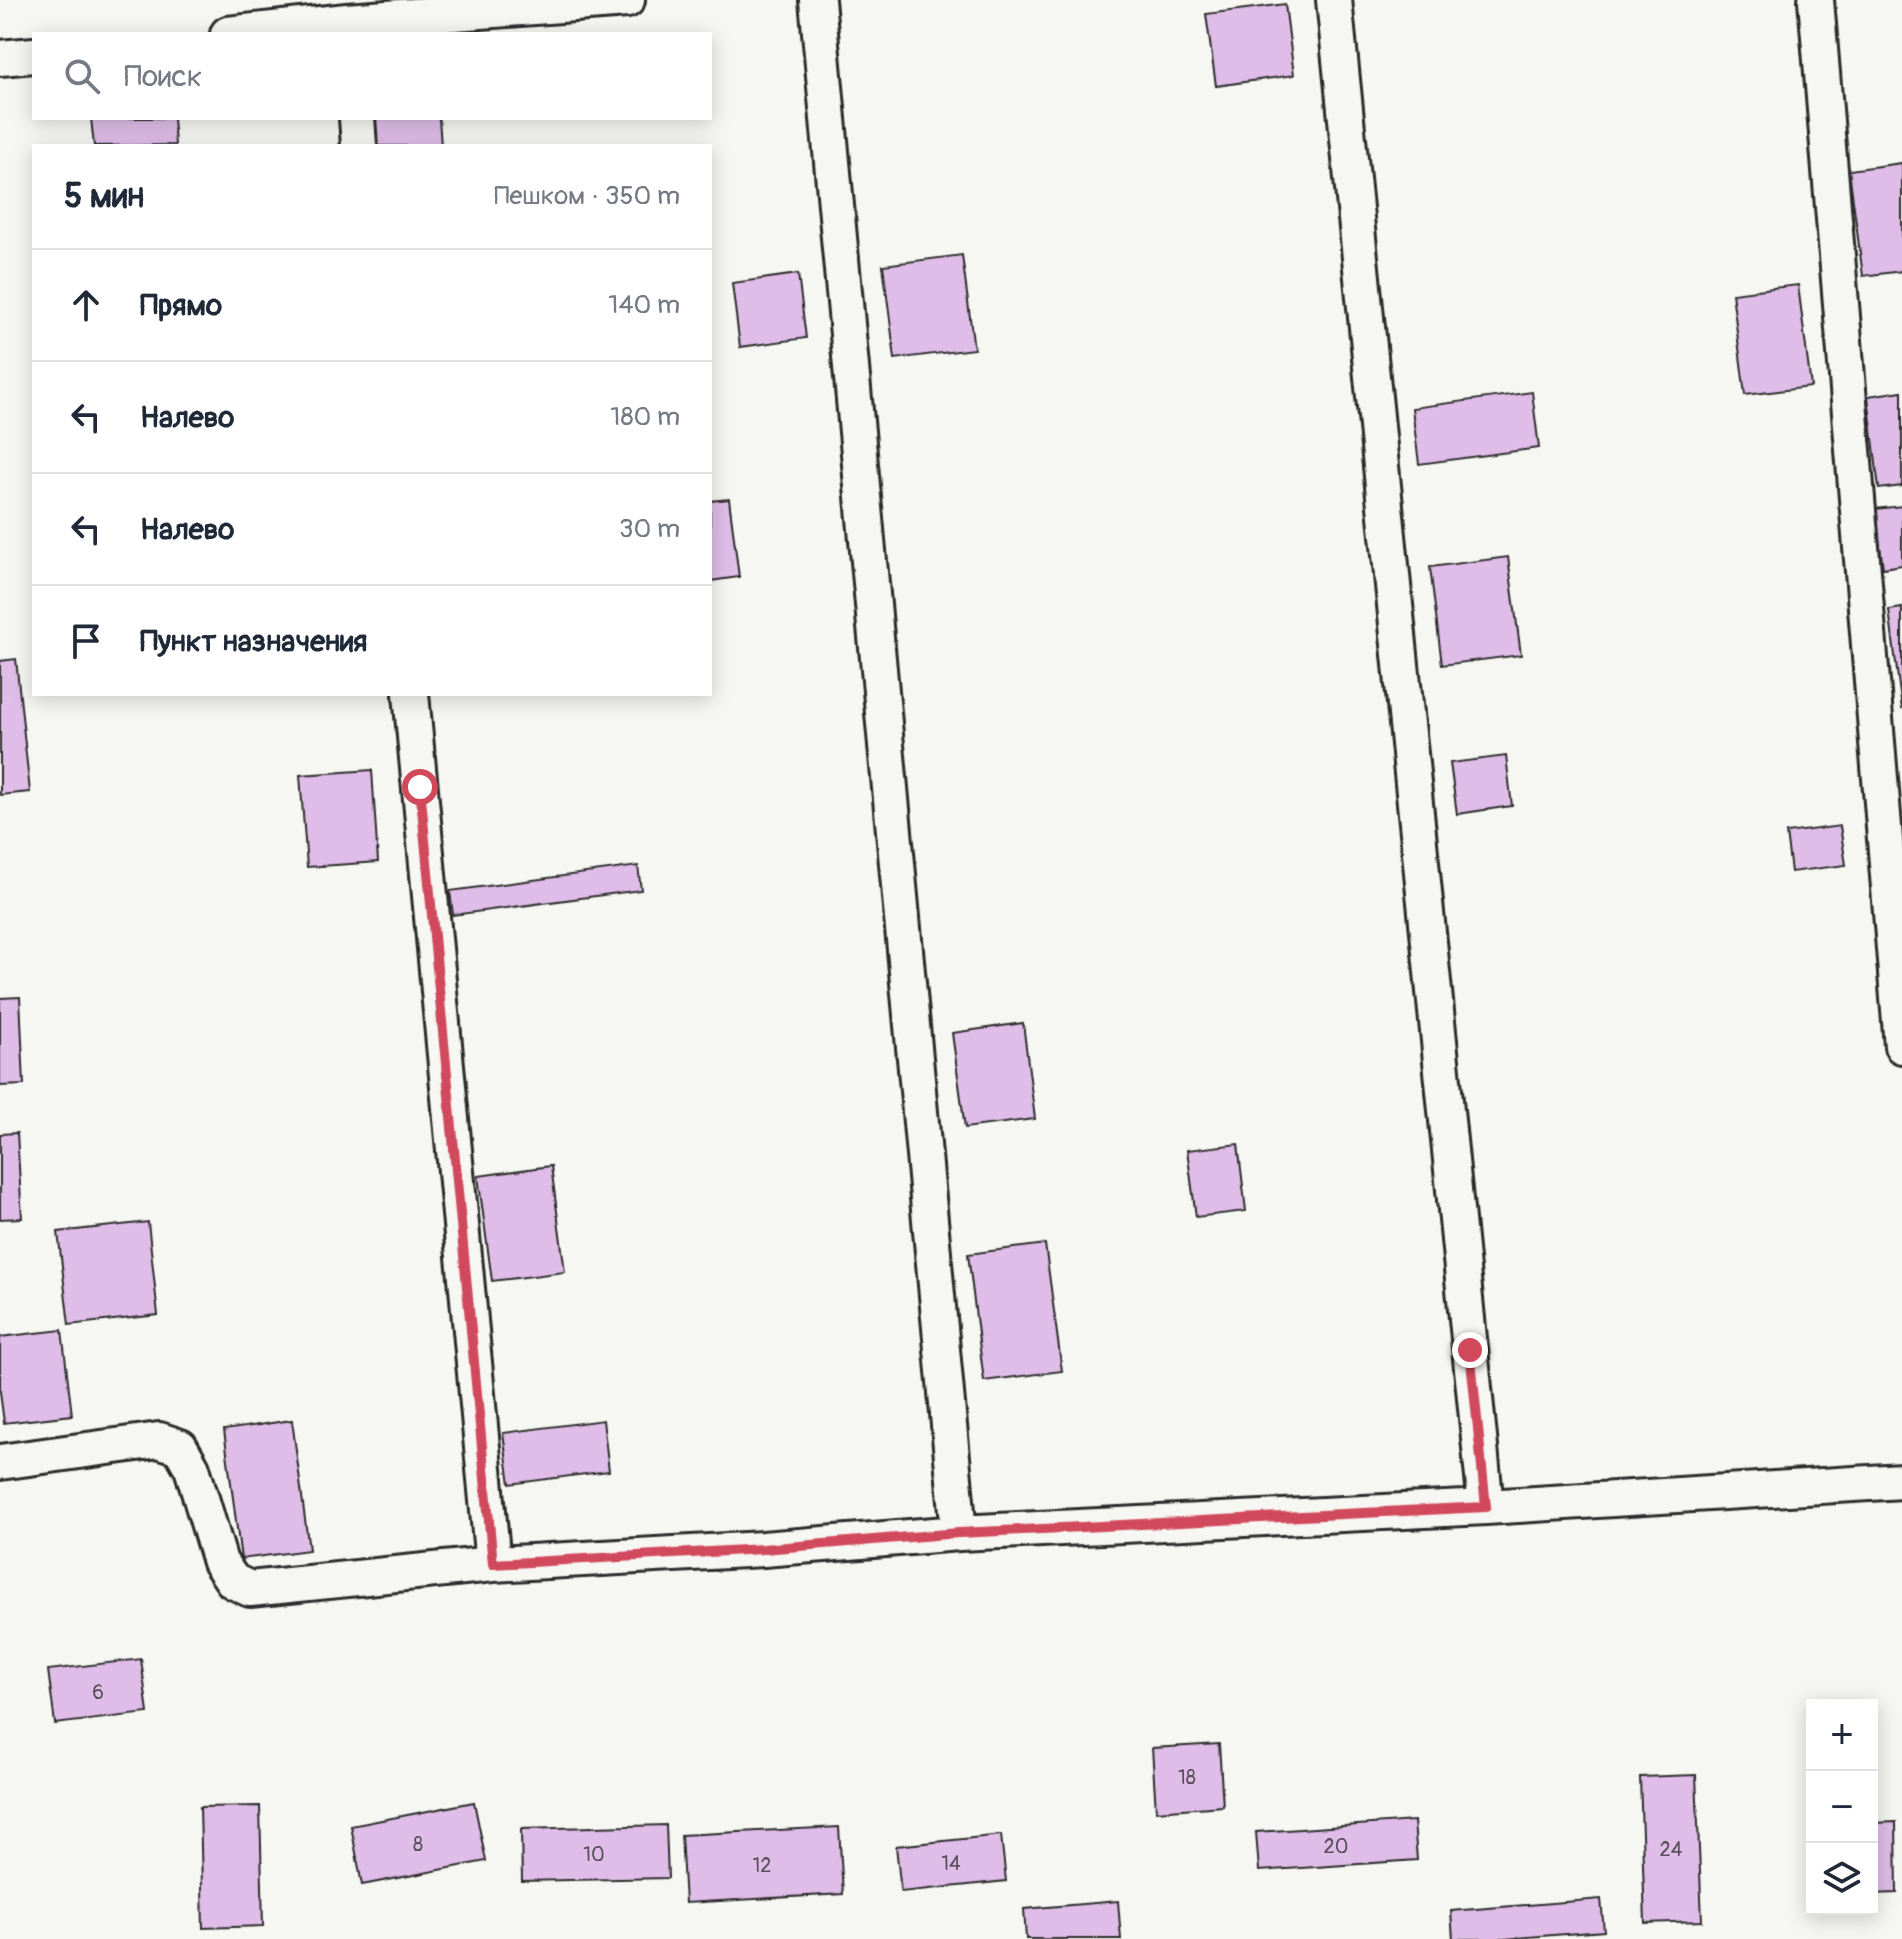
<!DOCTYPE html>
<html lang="ru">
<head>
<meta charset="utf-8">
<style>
	:root { --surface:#fff; --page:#f6f6f7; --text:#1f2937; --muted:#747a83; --line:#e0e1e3 }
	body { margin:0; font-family:Pangolin,sans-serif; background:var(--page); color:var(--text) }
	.controls { position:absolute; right:24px; bottom:24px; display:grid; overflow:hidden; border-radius:0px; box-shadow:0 4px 20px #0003 }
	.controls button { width:72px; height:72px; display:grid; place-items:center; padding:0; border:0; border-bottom:2px solid var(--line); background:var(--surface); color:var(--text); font:40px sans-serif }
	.stop { position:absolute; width:24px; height:24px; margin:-18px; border:6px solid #d1495b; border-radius:50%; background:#fff }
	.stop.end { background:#d1495b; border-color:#fff; box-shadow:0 2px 8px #0008 }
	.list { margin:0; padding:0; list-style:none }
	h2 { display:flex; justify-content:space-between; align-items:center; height:104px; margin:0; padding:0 32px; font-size:34px }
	h2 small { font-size:26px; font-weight:400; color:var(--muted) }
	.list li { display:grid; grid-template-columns:52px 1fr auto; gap:24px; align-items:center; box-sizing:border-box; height:112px; padding:0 32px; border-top:2px solid var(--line) }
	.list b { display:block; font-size:30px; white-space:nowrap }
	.list em { font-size:26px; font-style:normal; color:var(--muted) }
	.icon { flex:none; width:44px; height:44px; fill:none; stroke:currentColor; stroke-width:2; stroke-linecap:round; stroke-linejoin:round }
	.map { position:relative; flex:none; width:1902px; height:1939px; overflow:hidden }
	.search { position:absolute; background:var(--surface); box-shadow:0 4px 20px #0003; left:32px; top:32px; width:680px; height:88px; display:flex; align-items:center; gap:20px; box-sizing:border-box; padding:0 28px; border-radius:0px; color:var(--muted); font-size:30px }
	.panel { position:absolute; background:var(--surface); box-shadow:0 4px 20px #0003; left:32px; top:144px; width:680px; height:552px; border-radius:0px }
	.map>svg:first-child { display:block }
</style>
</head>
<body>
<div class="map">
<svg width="1902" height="1939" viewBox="0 0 1902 1939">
	<rect width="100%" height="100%" fill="#f6f6f2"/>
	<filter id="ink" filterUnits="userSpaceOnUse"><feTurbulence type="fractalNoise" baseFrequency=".0125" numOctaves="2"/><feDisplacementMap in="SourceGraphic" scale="16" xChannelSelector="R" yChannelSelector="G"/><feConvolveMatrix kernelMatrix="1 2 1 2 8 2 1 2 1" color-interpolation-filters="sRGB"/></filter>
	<g filter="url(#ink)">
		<path fill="#dfbde8" stroke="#2b2b2b" stroke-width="2" d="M1285 4 1294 75 1216 86 1206 14Z
			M91 118H173L175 145 94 146Z
			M372 118H439L441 146H374Z
			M1902 163V271L1863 276 1849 170Z
			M962 255 974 349 895 359 883 265Z
			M798 274 806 338 740 347 732 283Z
			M1798 285 1811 387 1745 395 1732 293Z
			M1902 391V486L1879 489 1868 396Z
			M1532 392 1539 448 1419 464 1412 408Z
			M729 499 739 577 710 581V501Z
			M1902 506V565L1883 568 1875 509Z
			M1508 557 1521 655 1442 665 1430 567Z
			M1902 608V709L1889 610Z
			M16 659 30 792 0 795V661Z
			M1506 756 1512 806 1457 814 1450 763Z
			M372 770 378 862 307 867 300 775Z
			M1840 826 1846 865 1791 872 1786 833Z
			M638 866 641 890 453 915 450 891Z
			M20 997 24 1085 0 1086V998Z
			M1023 1023 1035 1119 965 1128 952 1033Z
			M17 1133 22 1218 0 1219V1134Z
			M1238 1144 1246 1211 1196 1217 1187 1150Z
			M551 1166 565 1272 492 1281 478 1176Z
			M148 1222 158 1315 69 1325 58 1232Z
			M1045 1244 1062 1371 984 1381 968 1254Z
			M62 1330 72 1415 4 1423 0 1392V1337Z
			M292 1420 309 1550 241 1559 224 1430Z
			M603 1420 609 1471 510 1484 503 1433Z
			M141 1659 148 1713 55 1724 48 1670Z
			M1219 1744 1223 1806 1156 1811 1152 1748Z
			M1696 1775 1702 1921 1645 1923 1640 1777Z
			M474 1802 486 1861 362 1885 351 1826Z
			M260 1806 263 1926 203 1928 200 1807Z
			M1414 1821 1417 1860 1259 1871 1256 1832Z
			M1896 1822 1897 1893 1872 1894V1823Z
			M666 1825 668 1878 522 1881 521 1829Z
			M839 1827 843 1894 685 1903 681 1835Z
			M1001 1835 1006 1881 901 1892 896 1846Z
			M1601 1899 1604 1931 1504 1939H1453L1451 1911Z
			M1118 1901 1121 1939H1026L1024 1909Z"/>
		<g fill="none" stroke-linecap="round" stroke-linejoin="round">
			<g stroke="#2b2b2b" stroke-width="40">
				<path id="street" d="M817 0 959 1533
					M1334 0 1486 1507
					M1816 0 1902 1046
					M228 34 347 21 627 0
					M0 58 34 55
					M357 118 359 146
					M411 694 493 1564
					M0 1462 159 1440 180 1447 192 1468 220 1562 233 1581 250 1589 493 1564 763 1549 959 1533 1486 1507 1902 1481"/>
			</g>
			<use href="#street" stroke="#f6f6f2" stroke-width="34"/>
		</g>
	</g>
	<g fill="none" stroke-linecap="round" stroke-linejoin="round" filter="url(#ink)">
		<path stroke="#d1495b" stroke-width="10" d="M420 787 493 1564 763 1549 959 1533 1486 1507 1470 1350"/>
	</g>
	<g text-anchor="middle" stroke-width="7" stroke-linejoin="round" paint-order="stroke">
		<g font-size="20" fill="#58505a">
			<text x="98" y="1699">6</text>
			<text x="1187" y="1784">18</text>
			<text x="418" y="1851">8</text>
			<text x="1336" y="1853">20</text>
			<text x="1671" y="1856">24</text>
			<text x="594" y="1861">10</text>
			<text x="951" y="1870">14</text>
			<text x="762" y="1872">12</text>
		</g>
	</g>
</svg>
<div class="controls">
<button>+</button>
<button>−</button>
<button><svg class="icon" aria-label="layers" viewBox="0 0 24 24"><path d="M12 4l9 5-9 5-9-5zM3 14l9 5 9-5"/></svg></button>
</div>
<div class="stop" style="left:420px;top:787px"></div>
<div class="stop end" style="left:1470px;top:1350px"></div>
<div class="search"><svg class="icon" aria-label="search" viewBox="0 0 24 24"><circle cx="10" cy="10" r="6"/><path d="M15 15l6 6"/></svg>Поиск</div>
<section class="panel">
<h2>5 мин<small>Пешком · 350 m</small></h2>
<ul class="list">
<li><svg class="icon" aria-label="ahead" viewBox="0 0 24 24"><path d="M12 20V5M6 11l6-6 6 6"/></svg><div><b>Прямо</b></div><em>140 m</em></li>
<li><svg class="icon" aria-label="left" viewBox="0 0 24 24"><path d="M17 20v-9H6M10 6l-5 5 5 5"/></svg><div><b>Налево</b></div><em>180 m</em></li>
<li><svg class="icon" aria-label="left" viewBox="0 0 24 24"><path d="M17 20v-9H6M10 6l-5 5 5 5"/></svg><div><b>Налево</b></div><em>30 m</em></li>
<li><svg class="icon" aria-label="arrive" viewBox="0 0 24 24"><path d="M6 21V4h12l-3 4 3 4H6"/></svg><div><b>Пункт назначения</b></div></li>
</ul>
</section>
</div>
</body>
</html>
